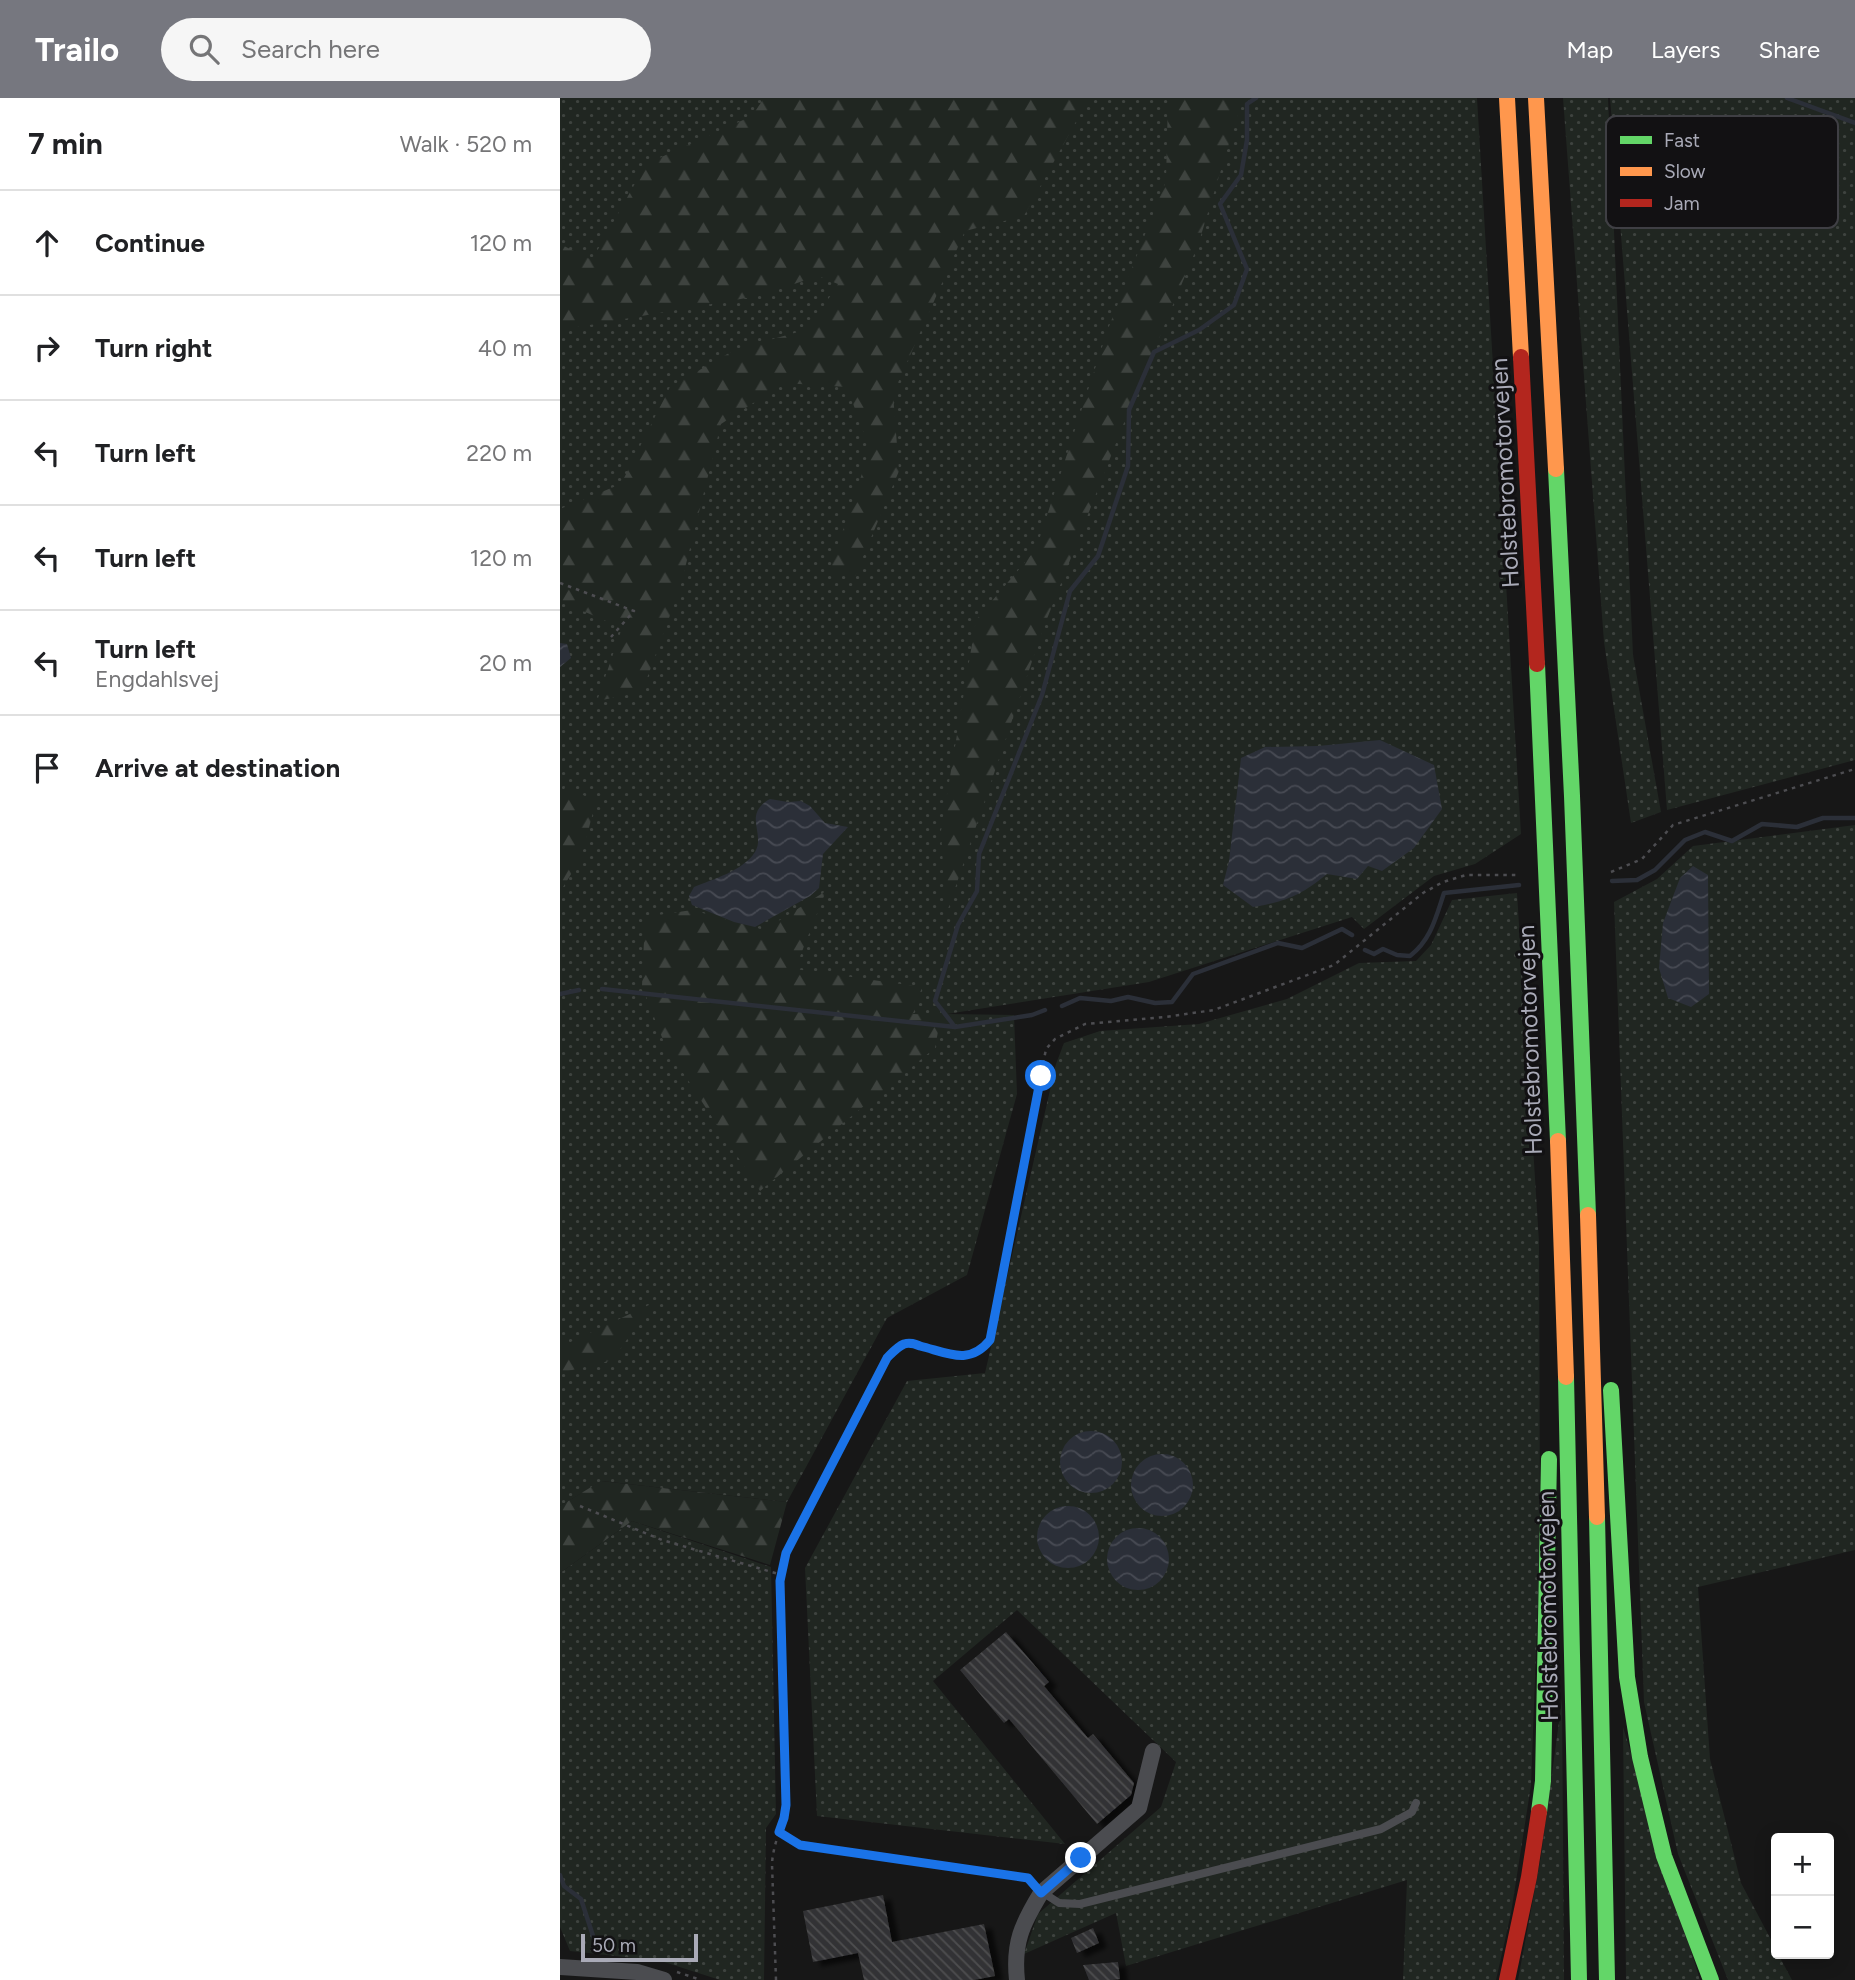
<!DOCTYPE html>
<html lang="en">
<head>
<meta charset="utf-8">
<style>
	:root { --surface:#fff; --page:#f6f6f6; --text:#202124; --muted:#757577; --line:#e0e0e0; --accent:#76777f }
	body { margin:0; font-family:Figtree,sans-serif; background:var(--page); color:var(--text) }
	.controls { position:absolute; right:21px; bottom:21px; display:grid; overflow:hidden; border-radius:7px; box-shadow:0 4px 18px #0003 }
	.controls button { width:63px; height:63px; display:grid; place-items:center; padding:0; border:0; border-bottom:2px solid var(--line); background:var(--surface); color:var(--text); font:35px sans-serif }
	.scale { position:absolute; left:21px; bottom:18px; width:117px; box-sizing:border-box; padding-left:7px; border:4px solid #a9aab7; border-top:0; font-size:19px; line-height:24px; white-space:nowrap; color:#a9aab7; -webkit-text-stroke:5px #121113; paint-order:stroke }
	.stop { position:absolute; width:21px; height:21px; margin:-16px; border:5px solid #1a73e8; border-radius:50%; background:#fff }
	.stop.end { background:#1a73e8; border-color:#fff; box-shadow:0 2px 7px #0008 }
	.list { margin:0; padding:0; list-style:none }
	h2 { display:flex; justify-content:space-between; align-items:center; height:91px; margin:0; padding:0 28px; font-size:30px }
	h2 small { font-size:23px; font-weight:400; color:var(--muted) }
	.list li { display:grid; grid-template-columns:46px 1fr auto; gap:21px; align-items:center; box-sizing:border-box; height:105px; padding:0 28px; border-top:2px solid var(--line) }
	.list b { display:block; font-size:26px; white-space:nowrap }
	.list p { margin:0; font-size:23px; white-space:nowrap; color:var(--muted) }
	.list em { font-size:23px; font-style:normal; color:var(--muted) }
	.icon { flex:none; width:38px; height:38px; fill:none; stroke:currentColor; stroke-width:2; stroke-linecap:round; stroke-linejoin:round }
	.map { position:relative; flex:none; width:1295px; height:1882px; overflow:hidden }
	header { display:flex; align-items:center; gap:42px; box-sizing:border-box; height:98px; padding:0 35px; background:var(--accent); color:#fff }
	header strong { font-size:33px }
	nav { display:flex; gap:38px; margin-inline-start:auto; font-size:24px }
	.search { width:490px; height:63px; background:var(--page); display:flex; align-items:center; gap:18px; box-sizing:border-box; padding:0 24px; border-radius:38px; color:var(--muted); font-size:26px }
	main { display:flex }
	aside { flex:1; background:var(--surface) }
	.map>svg:first-child { display:block }
</style>
</head>
<body>
<header>
<strong>Trailo</strong>
<div class="search"><svg class="icon" aria-label="search" viewBox="0 0 24 24"><circle cx="10" cy="10" r="6"/><path d="M15 15l6 6"/></svg>Search here</div>
<nav><a>Map</a><a>Layers</a><a>Share</a></nav>
</header>
<main>
<aside>
<h2>7 min<small>Walk · 520 m</small></h2>
<ul class="list">
<li><svg class="icon" aria-label="ahead" viewBox="0 0 24 24"><path d="M12 20V5M6 11l6-6 6 6"/></svg><div><b>Continue</b></div><em>120 m</em></li>
<li><svg class="icon" aria-label="right" viewBox="0 0 24 24"><path d="M7 20v-9h11M14 6l5 5-5 5"/></svg><div><b>Turn right</b></div><em>40 m</em></li>
<li><svg class="icon" aria-label="left" viewBox="0 0 24 24"><path d="M17 20v-9H6M10 6l-5 5 5 5"/></svg><div><b>Turn left</b></div><em>220 m</em></li>
<li><svg class="icon" aria-label="left" viewBox="0 0 24 24"><path d="M17 20v-9H6M10 6l-5 5 5 5"/></svg><div><b>Turn left</b></div><em>120 m</em></li>
<li><svg class="icon" aria-label="left" viewBox="0 0 24 24"><path d="M17 20v-9H6M10 6l-5 5 5 5"/></svg><div><b>Turn left</b><p>Engdahlsvej</p></div><em>20 m</em></li>
<li><svg class="icon" aria-label="arrive" viewBox="0 0 24 24"><path d="M6 21V4h12l-3 4 3 4H6"/></svg><div><b>Arrive at destination</b></div></li>
</ul>
</aside>
<div class="map">
<svg width="1295" height="1882" viewBox="0 0 1295 1882">
	<defs>
		<pattern id="grass-dots" width="8" height="8" patternUnits="userSpaceOnUse" patternTransform="scale(1.75)"><rect width="8" height="8" fill="#202621"/><path d="M2 2h.1M6 6h.1" fill="none" stroke="#3e433f" stroke-width="1.8" stroke-linecap="round"/></pattern>
		<pattern id="forest-firs" width="22" height="20" patternUnits="userSpaceOnUse" patternTransform="scale(1.75)"><rect width="22" height="20" fill="#202621"/><path d="M5 1l3.5 6h-7zM16 11l3.5 6h-7z" fill="#3e433f"/></pattern>
		<pattern id="water-waves" width="16" height="10" patternUnits="userSpaceOnUse" patternTransform="scale(1.75)"><rect width="16" height="10" fill="#2b2f38"/><path d="M0 5q4-4 8 0t8 0" fill="none" stroke="#474a53"/></pattern>
		<pattern id="building-back-hatch" width="6" height="6" patternUnits="userSpaceOnUse" patternTransform="scale(1.75)"><rect width="6" height="6" fill="#333335"/><path d="M-1 5l2 2M0 0l6 6M5-1l2 2" fill="none" stroke="#4e4e50"/></pattern>
		<filter id="shadow"><feDropShadow dx="8" dy="4.5" stdDeviation="2" flood-color="#0009"/></filter>
	</defs>
	<rect width="100%" height="100%" fill="#171717"/>
	<path fill="url(#grass-dots)" d="M0 0H917L961 736 915 766 874 778 804 831 792 819 589 884 387 916 454 917 457 996 407 1177 327 1220 227 1404 42 1383 0 1408Z
		M1003 0H1048L1073 557 1101 714 1071 725 1044 544Z
		M1050 0H1295V662L1107 712Z
		M1295 727V1452L1138 1489 1150 1661 1181 1785 1216 1851V1856H1218L1232 1882H1168L1118 1756 1084 1604 1054 804 1097 781 1133 748Z
		M957 795 979 1144 980 1447 971 1687 951 1815 936 1882H843L847 1782 566 1868 556 1815 464 1856 478 1816 601 1709 616 1664 457 1512 373 1583 505 1746 257 1718 245 1470 347 1283 425 1275 496 966 504 945 540 933 639 926 727 901 799 865 856 863 871 847 892 802Z
		M72 1423 211 1469 216 1716 206 1730 204 1882H160L101 1863 10 1853 0 1829V1475Z
		M1002 1601 1004 1882H958L981 1758Z
		M1063 1629 1140 1882H1066Z"/>
	<path fill="url(#forest-firs)" d="M204 0H529L464 118 405 133 333 296 339 373 295 478 269 473 310 352 287 289 224 285 161 326 120 490 82 594 37 603 62 530 0 503V411L61 386 110 289 176 251 249 231 278 186 258 178 198 198 0 232V146L32 162 86 66 192 18Z
		M608 0H683L638 147 569 312 483 531 386 817 381 733 416 522 476 451 548 231 606 83Z
		M5 689 36 703 21 760 0 794V708Z
		M266 793 235 871 362 889 353 916 381 917 375 950 200 1093 105 947 82 888 85 819 132 812 204 832Z
		M91 1206 53 1262 0 1275V1249Z
		M41 1383 227 1404 210 1467 72 1423 0 1475V1408Z"/>
	<path fill="url(#water-waves)" d="M0 545 7 546 11 560 0 569Z
		M820 642 874 667 882 711 854 750 822 773 808 768 797 781 767 776C740 798 727 803 693 809L663 787 669 763 681 660 705 649 758 648Z
		M210 701 228 704 241 703 250 708 265 725 288 729 263 756 259 790 250 798 195 829 174 824 132 807 129 798 134 789C153 781 183 773 195 754 206 736 182 716 210 701Z
		M1133 768 1148 777 1149 896 1131 909 1108 900 1099 870 1103 825 1120 780Z
		M500 1364a31 31 0 1 1 62 0a31 31 0 1 1-62 0Z
		M571 1387a31 31 0 1 1 62 0a31 31 0 1 1-62 0Z
		M477 1439a31 31 0 1 1 62 0a31 31 0 1 1-62 0Z
		M547 1461a31 31 0 1 1 62 0a31 31 0 1 1-62 0Z"/>
	<g fill="none" stroke-linecap="round" stroke-linejoin="round">
		<path stroke="#2b2f38" stroke-width="4.5" d="M1227 0 1295 25
			M1052 783 1077 782 1095 772 1125 742 1145 734 1172 743 1202 726 1237 729 1263 720H1295
			M805 852 814 856 823 851 837 857 850 858C871 842 876 819 884 795L959 787
			M42 891 395 929 472 917 485 912
			M0 896 19 892
			M502 908 520 900 551 903 568 899 595 905 612 904 633 876 718 845 742 850 782 831 792 837
			M395 929 375 903 398 827 417 793 419 756 482 597 510 493 538 458 568 368 569 312 594 254 639 232 674 207 687 171 660 106 681 77 687 42V6L696 0
			M0 1777 4 1788 21 1801 35 1844"/>
	</g>
	<path fill="url(#building-back-hatch)" filter="url(#shadow)" d="M446 1534 489 1584 484 1588 528 1640 533 1636 574 1685 571 1697 537 1726 449 1621 444 1625 400 1572Z
		M323 1797 332 1844 424 1826 435 1878 414 1882H304L298 1855 253 1864 243 1813Z
		M533 1830 539 1845 517 1855 511 1840Z
		M558 1864 560 1881 552 1882H529L523 1867Z"/>
	<g fill="none" stroke-linecap="round" stroke-linejoin="round">
		<path stroke="#4d4d51" stroke-width="2.5" stroke-dasharray="3.5 5" stroke-linecap="butt" d="M0 485 74 513 51 539
			M1051 774 1082 761 1113 727 1295 671
			M20 1408 102 1442 222 1477
			M219 1734 240 1747 468 1780 471 1783
			M117 1874 141 1882
			M216 1882 212 1766C213 1745 223 1728 226 1707L220 1483 226 1455 327 1260C332 1255 337 1249 344 1246 350 1244 355 1246 360 1248 388 1255 409 1268 430 1242L486 951 495 941 525 926 605 919 654 912 774 867 863 795 883 784 906 777H958"/>
		<path stroke="#4b4c50" stroke-width="8" d="M482 1794 499 1805 520 1806 821 1731 852 1714 856 1705"/>
		<path stroke="#4b4c50" stroke-width="16" d="M0 1869 77 1874 104 1882
			M457 1882C453 1845 462 1826 481 1795L579 1710 593 1653"/>
		<path stroke="#63d668" stroke-width="16" d="M996 371 1012 698 1028 1117
			M977 566 998 1043
			M1006 1279 1019 1882
			M1051 1292 1067 1579 1080 1659 1104 1758 1151 1882
			M1037 1419 1047 1882
			M979 1714 983 1683 989 1361"/>
		<path stroke="#ff974d" stroke-width="16" d="M947 0 961 259
			M976 0 996 371
			M998 1043 1006 1279
			M1028 1117 1037 1419"/>
		<path stroke="#b3261e" stroke-width="16" d="M961 259 977 566
			M947 1882 969 1779 979 1714"/>
	</g>
	<g fill="none" stroke-linecap="round" stroke-linejoin="round">
		<path stroke="#1a73e8" stroke-width="9" d="M481 978 430 1242C409 1268 388 1255 360 1248 355 1246 350 1244 344 1246 337 1249 332 1255 327 1260L226 1455 220 1483 226 1707 224 1720 219 1734 240 1747 468 1780 481 1795 521 1760"/>
	</g>
	<g text-anchor="middle" stroke-width="6" stroke-linejoin="round" paint-order="stroke">
		<g font-size="24" fill="#a9aab7" stroke="#121113">
			<text transform="translate(945 375) rotate(-93)" y="8">Holstebromotorvejen</text>
			<text transform="translate(970 942) rotate(-92)" y="8">Holstebromotorvejen</text>
			<text transform="translate(988 1508) rotate(-91)" y="8">Holstebromotorvejen</text>
		</g>
	</g>
	<rect x="1046" y="18" width="232" height="112" rx="10" fill="#121113" stroke="#3f3f44" stroke-width="2"/>
	<rect x="1060" y="38" width="32" height="8" fill="#63d668"/>
	<rect x="1060" y="69" width="32" height="9" fill="#ff974d"/>
	<rect x="1060" y="101" width="32" height="8" fill="#b3261e"/>
	<g font-size="19" fill="#a9aab7">
		<text x="1104" y="49">Fast</text>
		<text x="1104" y="80">Slow</text>
		<text x="1104" y="112">Jam</text>
	</g>
</svg>
<div class="controls">
<button>+</button>
<button>−</button>
</div>
<div class="scale">50 m</div>
<div class="stop" style="left:481px;top:978px"></div>
<div class="stop end" style="left:521px;top:1760px"></div>
</div>
</main>
</body>
</html>
